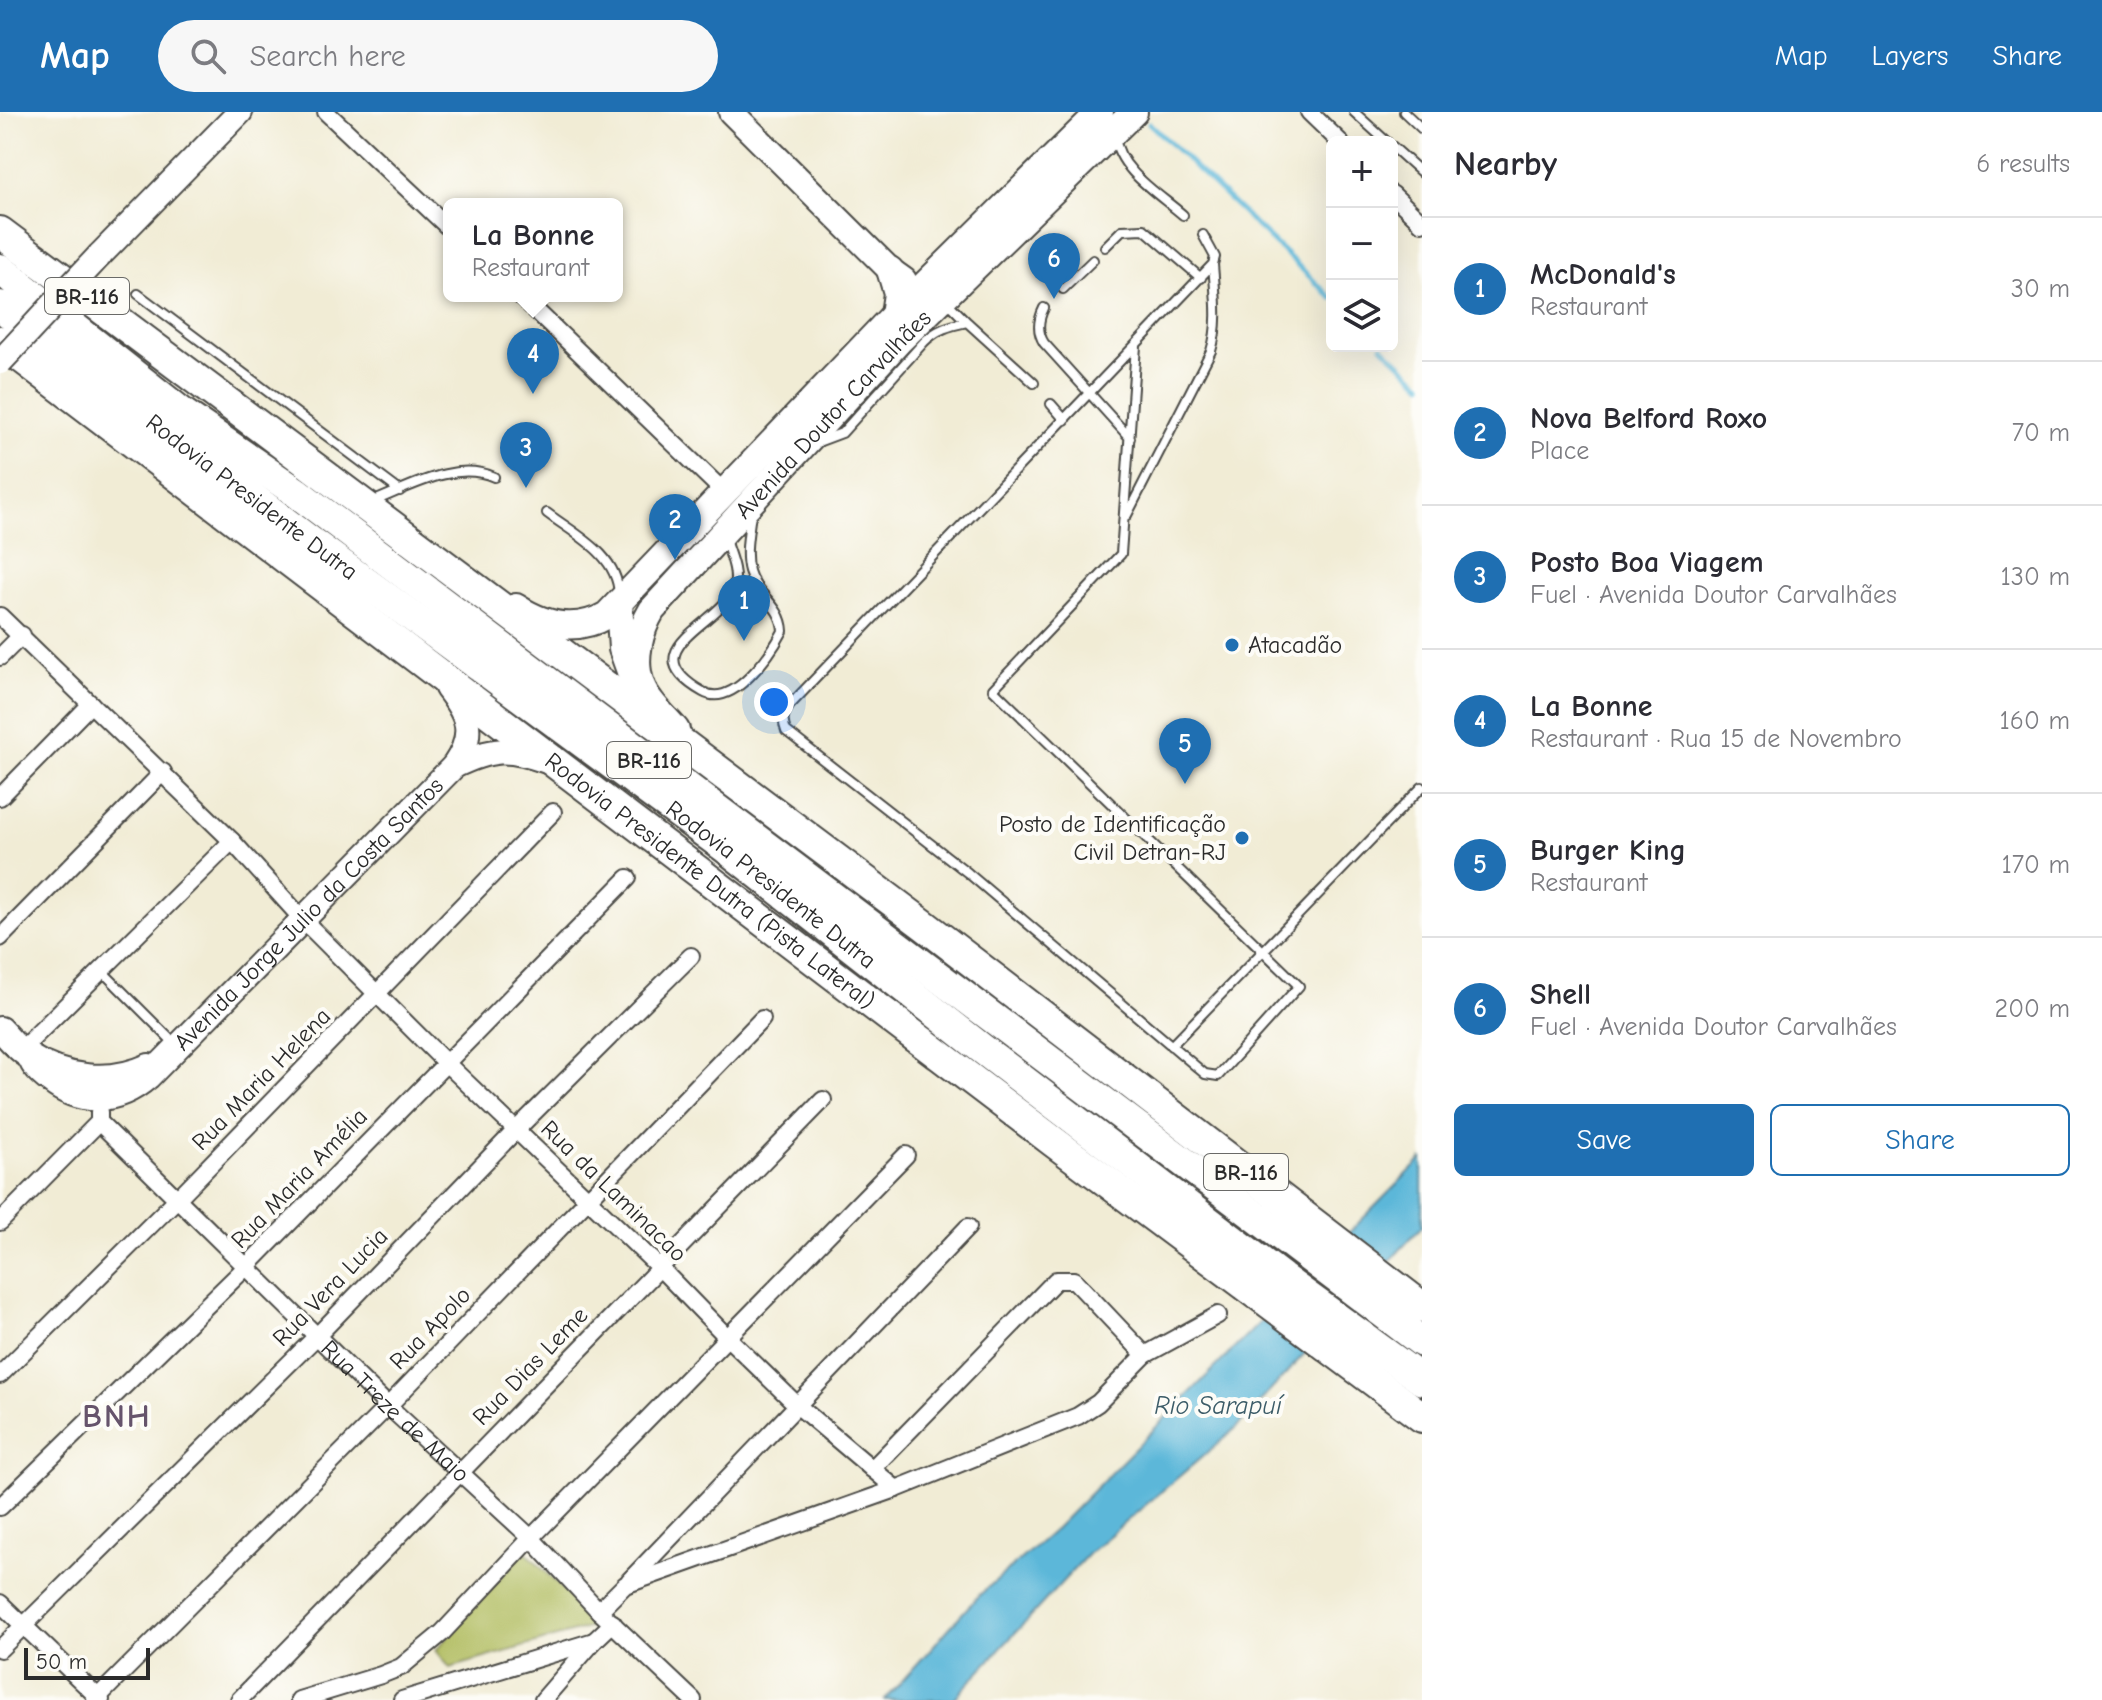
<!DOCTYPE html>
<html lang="en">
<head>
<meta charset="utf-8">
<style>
	:root { --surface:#fff; --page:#f7f7f7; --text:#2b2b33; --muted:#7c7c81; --line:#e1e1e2; --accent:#1f6fb2 }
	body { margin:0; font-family:"Comic Neue",sans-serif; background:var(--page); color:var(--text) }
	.controls { position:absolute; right:24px; top:24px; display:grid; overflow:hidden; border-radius:12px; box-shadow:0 8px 32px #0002 }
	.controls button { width:72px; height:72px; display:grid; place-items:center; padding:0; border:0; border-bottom:2px solid var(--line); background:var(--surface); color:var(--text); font:40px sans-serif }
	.scale { position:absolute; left:24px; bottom:20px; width:126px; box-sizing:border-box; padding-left:8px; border:4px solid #2b2b2b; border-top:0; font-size:22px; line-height:28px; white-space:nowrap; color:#2b2b2b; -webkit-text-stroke:6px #fdfcf7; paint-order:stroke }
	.you { position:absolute; left:774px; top:590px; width:28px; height:28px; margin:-20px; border:6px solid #fff; border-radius:50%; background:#1a73e8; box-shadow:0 0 0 12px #1a73e833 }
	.badge { display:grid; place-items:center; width:52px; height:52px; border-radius:50%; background:var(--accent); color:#fff; font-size:26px; font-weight:700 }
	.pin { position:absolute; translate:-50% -66px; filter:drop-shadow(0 2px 4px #0008) }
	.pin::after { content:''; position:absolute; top:42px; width:28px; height:24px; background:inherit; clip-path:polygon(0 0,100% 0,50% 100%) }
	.popup { position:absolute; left:443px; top:86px; width:180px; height:104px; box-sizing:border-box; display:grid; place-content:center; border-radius:12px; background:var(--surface); filter:drop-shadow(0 2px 6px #0005); font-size:26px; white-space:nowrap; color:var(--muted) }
	.popup b { font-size:30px; color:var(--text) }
	.popup::after { content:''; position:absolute; left:50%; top:100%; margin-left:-16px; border:16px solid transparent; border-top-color:var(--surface) }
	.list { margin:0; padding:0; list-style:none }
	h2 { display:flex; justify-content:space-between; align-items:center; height:104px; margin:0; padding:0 32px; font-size:34px }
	h2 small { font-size:26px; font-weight:400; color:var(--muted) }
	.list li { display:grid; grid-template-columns:52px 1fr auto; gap:24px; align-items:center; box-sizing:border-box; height:144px; padding:0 32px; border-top:2px solid var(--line) }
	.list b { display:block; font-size:30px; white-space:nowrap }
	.list p { margin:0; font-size:26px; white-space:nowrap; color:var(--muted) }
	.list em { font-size:26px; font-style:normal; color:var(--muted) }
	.actions { display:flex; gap:16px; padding:24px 32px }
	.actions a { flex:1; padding:18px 0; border:2px solid var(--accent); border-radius:12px; text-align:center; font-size:28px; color:var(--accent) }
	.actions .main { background:var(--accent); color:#fff }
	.icon { flex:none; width:44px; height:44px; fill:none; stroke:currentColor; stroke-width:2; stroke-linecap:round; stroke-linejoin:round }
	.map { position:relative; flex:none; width:1422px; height:1588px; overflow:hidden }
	header { display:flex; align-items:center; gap:48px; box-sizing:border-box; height:112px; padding:0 40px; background:var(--accent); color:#fff }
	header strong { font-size:38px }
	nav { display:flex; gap:44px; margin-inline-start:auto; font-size:28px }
	.search { width:560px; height:72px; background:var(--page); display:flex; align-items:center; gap:20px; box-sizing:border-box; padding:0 28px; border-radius:44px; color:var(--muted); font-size:30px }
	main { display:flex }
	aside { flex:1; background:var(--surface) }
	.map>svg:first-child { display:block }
</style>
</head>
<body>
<header>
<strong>Map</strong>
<div class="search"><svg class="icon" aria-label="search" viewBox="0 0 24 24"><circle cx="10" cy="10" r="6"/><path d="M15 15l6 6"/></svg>Search here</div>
<nav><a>Map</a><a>Layers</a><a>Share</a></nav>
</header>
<main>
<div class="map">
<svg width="1422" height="1588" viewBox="0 0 1422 1588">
	<rect width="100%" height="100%" fill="#fdfcf7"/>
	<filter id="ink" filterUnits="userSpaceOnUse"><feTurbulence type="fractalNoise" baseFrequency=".0125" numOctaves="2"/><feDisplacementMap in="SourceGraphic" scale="16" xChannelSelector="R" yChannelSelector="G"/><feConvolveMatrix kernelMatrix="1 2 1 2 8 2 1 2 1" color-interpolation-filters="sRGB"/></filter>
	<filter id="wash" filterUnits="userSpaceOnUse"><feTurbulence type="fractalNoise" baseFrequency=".006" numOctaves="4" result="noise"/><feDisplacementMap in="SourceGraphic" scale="32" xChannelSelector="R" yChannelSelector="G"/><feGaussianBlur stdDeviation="1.8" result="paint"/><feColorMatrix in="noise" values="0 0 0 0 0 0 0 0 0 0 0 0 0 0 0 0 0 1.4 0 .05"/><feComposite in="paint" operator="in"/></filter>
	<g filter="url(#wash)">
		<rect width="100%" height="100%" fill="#f1ecd5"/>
		<path fill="#b0bc5e" stroke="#6e7444" stroke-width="2" d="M524 1438 598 1513 450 1556 436 1538Z"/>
		<path fill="#5bb7d9" stroke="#437182" stroke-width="2" d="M1422 1047V1114L1236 1316 1089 1441 953 1588H885L976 1486 1055 1417Z"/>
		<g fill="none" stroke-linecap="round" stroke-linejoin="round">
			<path stroke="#5bb7d9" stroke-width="5" d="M1149 11 1332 186
				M1382 234 1422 272"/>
		</g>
	</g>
	<g filter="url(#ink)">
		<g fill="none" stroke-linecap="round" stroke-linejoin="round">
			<g stroke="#494844" stroke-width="12">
				<path id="lane" d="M1354 0 1387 30
					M1404 0 1422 17
					M1115 24C1118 58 1159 82 1183 103
					M1392 34 1422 61
					M1105 135 1122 118 1144 117 1201 166
					M1063 177 1093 148
					M138 182 400 379
					M946 189 967 210
					M1044 196C1038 208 1037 220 1044 231L1130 326
					M1136 234 1121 442 993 577 1299 874 1218 964 1205 962 968 761 786 619C782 608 783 602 790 593L1213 152 1215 145 1203 123
					M1051 292 1065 308
					M818 330 842 321 924 230C937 217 949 214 967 210L1034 271
					M374 389C410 375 455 348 494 365
					M547 401C576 423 617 442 619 482
					M1127 403 1211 239C1220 210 1215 182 1213 152
					M725 427C729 442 738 458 734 475 725 511 627 537 703 580 733 597 771 542 783 519 782 493 755 482 749 459 744 441 749 419 751 401
					M102 859 177 934
					M1171 934 1422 675"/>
			</g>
			<g stroke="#494844" stroke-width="20">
				<g id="street">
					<path d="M326 0 449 116"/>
					<path d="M1309 0 1340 30"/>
					<path d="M1392 82 1422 111"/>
					<path d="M521 184 725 381"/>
					<path d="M0 504 232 729 304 809 445 950 660 1156 728 1226 798 1294 896 1377"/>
					<path d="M0 545 22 523"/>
					<path d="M0 685 91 592"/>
					<path d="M0 826 163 660"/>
					<path d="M21 938 232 729"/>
					<path id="s1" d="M99 1010 388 1294 531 1426 599 1499 693 1588"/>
					<path d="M0 1110 99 1010V1000"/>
					<path d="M0 1263 177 1087 553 700"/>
					<path d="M872 1357 1056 1168H1074L1145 1243"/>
					<path d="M0 1395 247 1154 628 766"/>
					<path d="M629 1469 968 1115"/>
					<path d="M0 1491 101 1588"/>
					<path d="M599 1499 625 1473 896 1377 1078 1304 1098 1291 1145 1243 1218 1203"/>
					<path d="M0 1537 317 1224 516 1018 691 844"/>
					<path d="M95 1588 388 1294 762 907"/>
					<path d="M239 1588 823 988"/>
					<path d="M299 1588 381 1563 401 1555 442 1521 531 1426 906 1043"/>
					<path d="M402 1588 594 1529"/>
					<path d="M543 1588 594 1529 613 1511"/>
				</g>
			</g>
			<g stroke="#494844" stroke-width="28">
				<g id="secondary">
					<path d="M731 0 890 158 904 168"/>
					<path d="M100 143 240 0"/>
					<path d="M454 654C491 636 508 635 547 649"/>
					<path d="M0 917C9 926 17 937 27 943 64 967 110 972 149 954"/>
					<path id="s2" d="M30 945C33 955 41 962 50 969 81 994 118 991 148 965L454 654C476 622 469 604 447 576"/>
				</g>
			</g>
			<g stroke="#494844" stroke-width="30">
				<g id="primary">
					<path d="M890 158 897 181 894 203"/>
					<path d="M619 491 622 537 631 562"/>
					<path d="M516 495C545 514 576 521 607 503L889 208 1100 0"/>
					<path id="s3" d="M676 618C664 604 647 589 641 572 632 548 640 518 652 498L899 229 1134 0"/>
				</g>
			</g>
			<g stroke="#494844" stroke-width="34">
				<g id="highway">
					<path d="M0 120 924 813 1422 1195"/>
					<path d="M0 157 182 301 296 380 1422 1230"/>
					<path id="s4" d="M0 194 311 430 726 736 981 936 1282 1166 1422 1268"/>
					<path id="s5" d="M0 229 1054 1030 1422 1305"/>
				</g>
			</g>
			<use href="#lane" stroke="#fff" stroke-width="8"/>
			<use href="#street" stroke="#fff" stroke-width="16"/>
			<use href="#secondary" stroke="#fff" stroke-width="24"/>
			<use href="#primary" stroke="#fff" stroke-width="26"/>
			<use href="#highway" stroke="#fff" stroke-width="30"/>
			<g stroke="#494844" stroke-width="28" stroke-linecap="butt">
				<path id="secondary-bridge" d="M0 250 100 143"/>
			</g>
			<use href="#secondary-bridge" stroke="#fff" stroke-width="24"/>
		</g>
	</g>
	<g fill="#1f6fb2" stroke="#fdfcf7" stroke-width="3">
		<circle cx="1232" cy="533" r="8"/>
		<circle cx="1242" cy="726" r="8"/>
	</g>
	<g text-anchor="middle" stroke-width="8" stroke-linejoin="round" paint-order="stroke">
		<g fill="#fdfcf7" stroke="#6a6a68" stroke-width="2">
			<rect x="45" y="166" width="84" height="36" rx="6"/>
			<rect x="607" y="630" width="84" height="36" rx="6"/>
			<rect x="1204" y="1042" width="84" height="36" rx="6"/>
		</g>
		<g font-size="22" font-weight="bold" fill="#2b2b2b">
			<text x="87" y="192">BR-116</text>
			<text x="649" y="656">BR-116</text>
			<text x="1246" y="1068">BR-116</text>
		</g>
		<g font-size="24" fill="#2b2b2b" stroke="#fdfcf7">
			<text dy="8" stroke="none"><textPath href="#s3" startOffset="402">Avenida Doutor Carvalhães</textPath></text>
			<text dy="8" stroke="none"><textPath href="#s4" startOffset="316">Rodovia Presidente Dutra</textPath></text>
			<text dy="8" stroke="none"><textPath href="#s5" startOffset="892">Rodovia Presidente Dutra (Pista Lateral)</textPath></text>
			<text dy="8" stroke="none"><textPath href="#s4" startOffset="964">Rodovia Presidente Dutra</textPath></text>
			<text dy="8" stroke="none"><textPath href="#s2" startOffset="368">Avenida Jorge Julio da Costa Santos</textPath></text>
			<text transform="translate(261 967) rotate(-46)" y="8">Rua Maria Helena</text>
			<text transform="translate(299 1066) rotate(-46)" y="8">Rua Maria Amélia</text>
			<text transform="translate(614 1079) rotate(44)" y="8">Rua da Laminacao</text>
			<text transform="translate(330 1175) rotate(-46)" y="8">Rua Vera Lucia</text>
			<text transform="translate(430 1216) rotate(-46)" y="8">Rua Apolo</text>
			<text transform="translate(530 1254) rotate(-46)" y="8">Rua Dias Leme</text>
			<text dy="8" stroke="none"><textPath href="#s1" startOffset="414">Rua Treze de Maio</textPath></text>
		</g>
		<g font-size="24" fill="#2b2b2b" stroke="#fdfcf7" text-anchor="start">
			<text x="1248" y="541">Atacadão</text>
			<text x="1226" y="720" text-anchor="end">Posto de Identificação<tspan x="1226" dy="28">Civil Detran-RJ</tspan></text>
		</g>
		<g font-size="26" font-style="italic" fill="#3c5c68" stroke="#fdfcf7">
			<text x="1218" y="1302">Rio Sarapuí</text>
		</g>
		<g font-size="32" font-weight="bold" letter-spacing="2" fill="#66546c" stroke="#fdfcf7">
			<text x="117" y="1315">BNH</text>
		</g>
	</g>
</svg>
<div class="controls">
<button>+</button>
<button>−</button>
<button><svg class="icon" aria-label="layers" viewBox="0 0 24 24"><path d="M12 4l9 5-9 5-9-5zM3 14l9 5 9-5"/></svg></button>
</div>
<div class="scale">50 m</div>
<div class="you"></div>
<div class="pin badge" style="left:744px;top:529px">1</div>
<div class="pin badge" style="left:675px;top:448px">2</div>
<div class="pin badge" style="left:526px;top:376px">3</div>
<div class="pin badge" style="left:533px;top:282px">4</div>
<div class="popup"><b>La Bonne</b>Restaurant</div>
<div class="pin badge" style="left:1185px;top:672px">5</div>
<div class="pin badge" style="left:1054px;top:187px">6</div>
</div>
<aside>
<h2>Nearby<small>6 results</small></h2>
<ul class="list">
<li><span class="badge">1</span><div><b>McDonald's</b><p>Restaurant</p></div><em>30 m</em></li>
<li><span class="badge">2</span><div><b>Nova Belford Roxo</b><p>Place</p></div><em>70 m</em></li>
<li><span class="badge">3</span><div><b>Posto Boa Viagem</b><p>Fuel · Avenida Doutor Carvalhães</p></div><em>130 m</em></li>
<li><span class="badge">4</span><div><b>La Bonne</b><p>Restaurant · Rua 15 de Novembro</p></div><em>160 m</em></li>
<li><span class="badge">5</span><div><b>Burger King</b><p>Restaurant</p></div><em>170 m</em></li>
<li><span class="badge">6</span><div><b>Shell</b><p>Fuel · Avenida Doutor Carvalhães</p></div><em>200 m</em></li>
</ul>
<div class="actions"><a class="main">Save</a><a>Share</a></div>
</aside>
</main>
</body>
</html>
